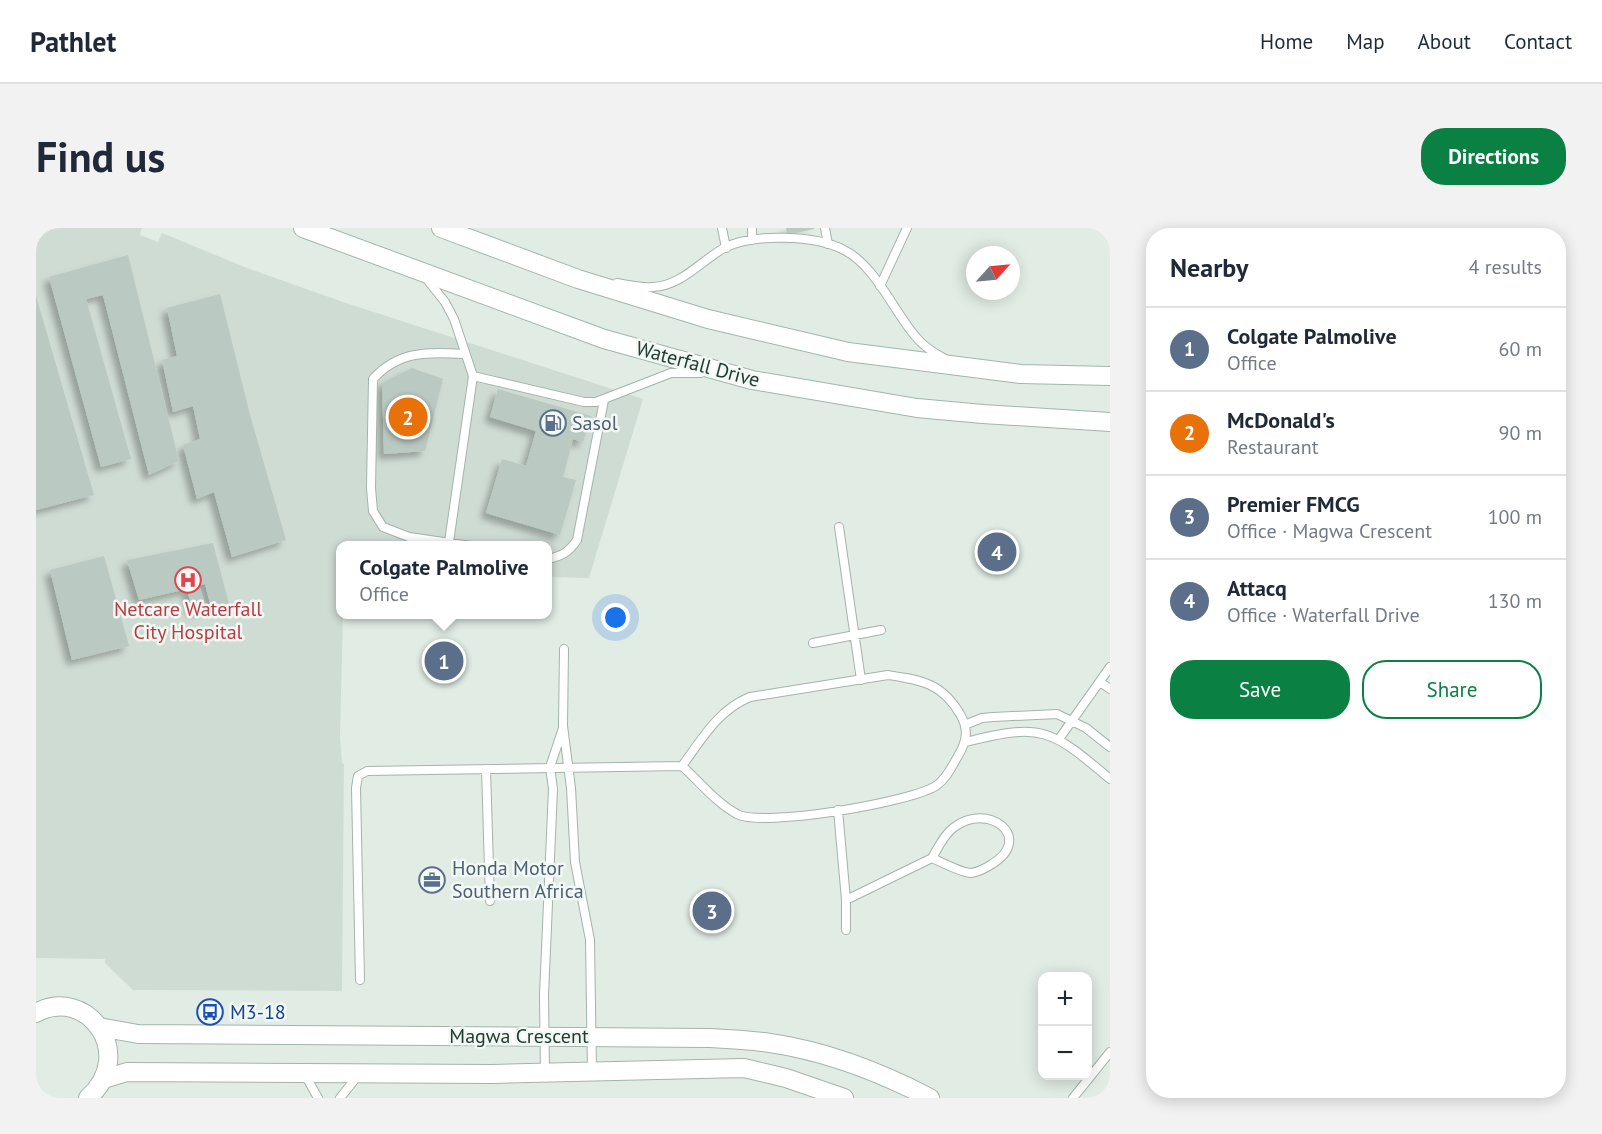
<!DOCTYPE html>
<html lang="en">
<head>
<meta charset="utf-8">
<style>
	:root { --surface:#fff; --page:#f2f2f3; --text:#1f2937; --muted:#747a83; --line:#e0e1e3; --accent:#0b8043 }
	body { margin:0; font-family:"PT Sans",sans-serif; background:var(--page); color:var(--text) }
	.controls { position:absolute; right:18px; bottom:18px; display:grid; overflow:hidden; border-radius:12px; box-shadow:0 3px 15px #0003 }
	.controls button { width:54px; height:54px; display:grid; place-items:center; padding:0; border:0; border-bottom:2px solid var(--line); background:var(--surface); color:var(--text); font:30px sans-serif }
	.compass { position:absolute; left:930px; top:18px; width:54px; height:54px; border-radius:50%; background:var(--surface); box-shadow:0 3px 15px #0003; rotate:63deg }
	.you { position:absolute; left:580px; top:390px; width:21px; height:21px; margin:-15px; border:4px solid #fff; border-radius:50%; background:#1a73e8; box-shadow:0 0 0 9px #1a73e833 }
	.badge { display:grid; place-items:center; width:39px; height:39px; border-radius:50%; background:var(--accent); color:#fff; font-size:20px; font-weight:700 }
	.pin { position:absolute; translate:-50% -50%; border:3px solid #fff; box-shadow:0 2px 6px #0006 }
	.popup { position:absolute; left:300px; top:313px; width:216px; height:78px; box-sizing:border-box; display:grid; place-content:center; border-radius:12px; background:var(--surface); filter:drop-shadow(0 2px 4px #0005); font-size:20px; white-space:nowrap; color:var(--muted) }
	.popup b { font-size:22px; color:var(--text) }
	.popup::after { content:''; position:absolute; left:50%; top:100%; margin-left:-12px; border:12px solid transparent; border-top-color:var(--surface) }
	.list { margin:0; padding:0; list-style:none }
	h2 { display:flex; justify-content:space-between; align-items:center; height:78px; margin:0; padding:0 24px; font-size:26px }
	h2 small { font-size:20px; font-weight:400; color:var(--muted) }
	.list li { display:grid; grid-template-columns:39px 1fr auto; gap:18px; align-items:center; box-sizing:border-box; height:84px; padding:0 24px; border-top:2px solid var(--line) }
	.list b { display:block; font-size:22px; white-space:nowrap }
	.list p { margin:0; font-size:20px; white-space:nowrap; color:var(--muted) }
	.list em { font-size:20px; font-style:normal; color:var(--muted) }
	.actions { display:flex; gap:12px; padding:18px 24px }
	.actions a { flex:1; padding:14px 0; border:2px solid var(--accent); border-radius:24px; text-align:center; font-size:21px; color:var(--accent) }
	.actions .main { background:var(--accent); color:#fff }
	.map { position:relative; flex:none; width:1074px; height:870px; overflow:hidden; border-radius:24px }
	header { display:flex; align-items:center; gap:36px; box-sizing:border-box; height:84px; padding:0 30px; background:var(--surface); border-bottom:2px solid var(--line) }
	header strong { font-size:28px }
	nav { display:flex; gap:33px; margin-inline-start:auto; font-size:21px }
	.intro { display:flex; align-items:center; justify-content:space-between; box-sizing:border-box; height:144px; padding:0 36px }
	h1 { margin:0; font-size:42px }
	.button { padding:15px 27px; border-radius:24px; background:var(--accent); color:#fff; font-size:21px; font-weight:700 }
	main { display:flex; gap:36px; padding:0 36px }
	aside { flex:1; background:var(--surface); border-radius:24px; box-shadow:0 3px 15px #0003 }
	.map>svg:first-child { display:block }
</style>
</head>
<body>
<header>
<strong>Pathlet</strong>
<nav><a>Home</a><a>Map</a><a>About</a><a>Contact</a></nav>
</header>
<div class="intro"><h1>Find us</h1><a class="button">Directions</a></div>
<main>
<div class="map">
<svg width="1074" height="870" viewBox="0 0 1074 870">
	<defs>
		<filter id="shadow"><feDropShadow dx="-5.5" dy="5.5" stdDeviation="3" flood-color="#0004"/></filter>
	</defs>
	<rect width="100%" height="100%" fill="#e1ece5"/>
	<path fill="#cfdcd4" d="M0 0H106L104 7 122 14 126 5 211 40 307 74 607 171 553 350 512 349V318H304V386L307 387 304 508 306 535 308 536 306 763 97 762 69 735V731L0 730Z"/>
	<path fill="#bac9c1" filter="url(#shadow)" d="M750 0H778V1L751 7Z
		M92 27 143 233 113 247 67 67 50 71 95 231 65 239 13 49Z
		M184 66 214 187 250 312 196 329 178 264 161 271 147 217 164 211 157 178 137 184 126 132 141 128 131 80Z
		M0 68 58 267 0 282Z
		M376 140 407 151 389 223 348 226 346 155Z
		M462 161 555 188 547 214 537 211 527 249 540 252 524 307 450 285 466 231 490 238 500 203 454 189Z
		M177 315 193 376 175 379 169 356 163 357 170 379 157 384 151 361 103 372 91 332Z
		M68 328 93 418 36 432 14 342Z"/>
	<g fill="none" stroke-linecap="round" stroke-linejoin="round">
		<g stroke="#a4b4ab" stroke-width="10">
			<path id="service" d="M686 0 690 20
				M716 0V12
				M789 0 792 16
				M390 50 409 74 418 91 437 148 548 174H560L635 145H665
				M581 55C592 57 606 60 617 59 645 58 665 33 688 20 717 5 780 7 808 22 839 37 858 84 880 109 888 119 898 125 909 131
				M844 58 871 0
				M429 126C393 124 363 122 337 151L335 260 337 283 347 299 373 309 435 318
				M803 299 825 452
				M413 314 437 148
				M512 331C526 328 533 324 541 312L568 172
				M777 415 845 402
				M528 421 527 498 535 560 539 634 554 712 556 844
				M1064 454 1074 461
				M931 496 946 490 957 489 1021 486 1050 500 1074 519
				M1023 511 1074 439
				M930 514C1007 494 1016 502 1074 551
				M450 541 454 673
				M802 582 810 672V702
				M810 672 896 630C905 634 926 645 935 645 942 644 950 640 956 636 999 610 952 572 917 600 907 608 902 620 896 630
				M324 752 320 560 322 548 331 543 646 538C663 553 680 575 701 586 725 600 878 574 901 557 911 550 916 538 922 528 931 513 933 501 924 486 906 455 885 452 852 447L714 469C682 482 666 511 646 538
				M268 845 282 870
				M509 845 508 767 517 561 514 539 527 500
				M304 870 324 845
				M1037 870 1074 824"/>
		</g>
		<g stroke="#a4b4ab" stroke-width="20">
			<path id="tertiary" d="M0 785C50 757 102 825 52 870
				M63 799 102 806 674 810C694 811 714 812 734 815 789 823 844 844 894 870
				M68 851 91 844 456 846 708 840 750 850 808 870"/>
		</g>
		<g stroke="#a0b7ab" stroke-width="20">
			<path id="secondary" d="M267 0 568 111 716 152 881 180 947 186 1074 194
				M405 0 542 51 672 91 812 124 985 146 1074 148"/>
		</g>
		<use href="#service" stroke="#fff" stroke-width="8"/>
		<use href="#tertiary" stroke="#fff" stroke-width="18"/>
		<use href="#secondary" stroke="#fff" stroke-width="18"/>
	</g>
	<defs>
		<g id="fuel-ring" transform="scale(1.35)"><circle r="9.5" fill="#f2f8f4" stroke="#5c6f8a" stroke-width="1.5"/><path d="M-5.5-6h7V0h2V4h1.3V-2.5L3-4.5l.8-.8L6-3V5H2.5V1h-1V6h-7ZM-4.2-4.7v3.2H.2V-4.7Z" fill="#5c6f8a"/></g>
		<g id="hospital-ring" transform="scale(1.35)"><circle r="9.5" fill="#f2f8f4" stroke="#e0444e" stroke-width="1.5"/><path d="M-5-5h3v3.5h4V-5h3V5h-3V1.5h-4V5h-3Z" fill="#e0444e"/></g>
		<g id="office-ring" transform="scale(1.35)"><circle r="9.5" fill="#f2f8f4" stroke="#5c6f8a" stroke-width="1.5"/><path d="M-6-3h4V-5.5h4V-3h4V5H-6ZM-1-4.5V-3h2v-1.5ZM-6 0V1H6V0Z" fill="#5c6f8a"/></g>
		<g id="bus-ring" transform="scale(1.35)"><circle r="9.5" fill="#f2f8f4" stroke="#1a4fb4" stroke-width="1.5"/><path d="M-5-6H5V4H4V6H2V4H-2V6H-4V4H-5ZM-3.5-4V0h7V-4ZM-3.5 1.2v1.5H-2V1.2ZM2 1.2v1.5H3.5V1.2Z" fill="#1a4fb4"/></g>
	</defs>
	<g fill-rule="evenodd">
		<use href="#fuel-ring" x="517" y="195"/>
		<use href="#hospital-ring" x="152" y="352"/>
		<use href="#office-ring" x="396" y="652"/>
		<use href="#bus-ring" x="174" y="784"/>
	</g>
	<g text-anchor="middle" stroke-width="5" stroke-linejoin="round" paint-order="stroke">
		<g font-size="20" fill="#223c31" stroke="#f2f8f4">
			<text transform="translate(662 136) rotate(15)" y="7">Waterfall Drive</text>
			<text x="483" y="815">Magwa Crescent</text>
		</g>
		<g font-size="20" fill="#4e5e75" stroke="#f2f8f4" text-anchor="start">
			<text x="536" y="202">Sasol</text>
			<text x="416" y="647">Honda Motor<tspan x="416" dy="23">Southern Africa</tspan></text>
		</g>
		<g font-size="20" fill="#be3a42" stroke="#f2f8f4">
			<text x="152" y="388">Netcare Waterfall<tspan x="152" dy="23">City Hospital</tspan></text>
		</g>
		<g font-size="20" fill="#164399" stroke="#f2f8f4" text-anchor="start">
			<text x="194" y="791">M3-18</text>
		</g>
	</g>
</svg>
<div class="controls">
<button>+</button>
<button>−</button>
</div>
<svg class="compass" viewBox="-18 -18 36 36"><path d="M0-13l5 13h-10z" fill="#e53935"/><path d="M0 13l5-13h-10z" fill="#747a83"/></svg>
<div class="you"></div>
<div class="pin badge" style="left:408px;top:433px;background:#5c6f8a">1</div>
<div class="popup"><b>Colgate Palmolive</b>Office</div>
<div class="pin badge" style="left:372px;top:189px;background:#e8710a">2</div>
<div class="pin badge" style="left:676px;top:683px;background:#5c6f8a">3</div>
<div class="pin badge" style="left:961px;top:324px;background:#5c6f8a">4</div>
</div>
<aside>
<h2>Nearby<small>4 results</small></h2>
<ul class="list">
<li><span class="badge" style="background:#5c6f8a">1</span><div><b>Colgate Palmolive</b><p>Office</p></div><em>60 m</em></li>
<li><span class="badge" style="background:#e8710a">2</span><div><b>McDonald's</b><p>Restaurant</p></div><em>90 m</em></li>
<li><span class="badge" style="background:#5c6f8a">3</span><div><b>Premier FMCG</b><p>Office · Magwa Crescent</p></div><em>100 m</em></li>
<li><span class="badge" style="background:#5c6f8a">4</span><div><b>Attacq</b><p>Office · Waterfall Drive</p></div><em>130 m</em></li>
</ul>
<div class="actions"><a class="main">Save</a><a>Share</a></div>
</aside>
</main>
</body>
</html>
